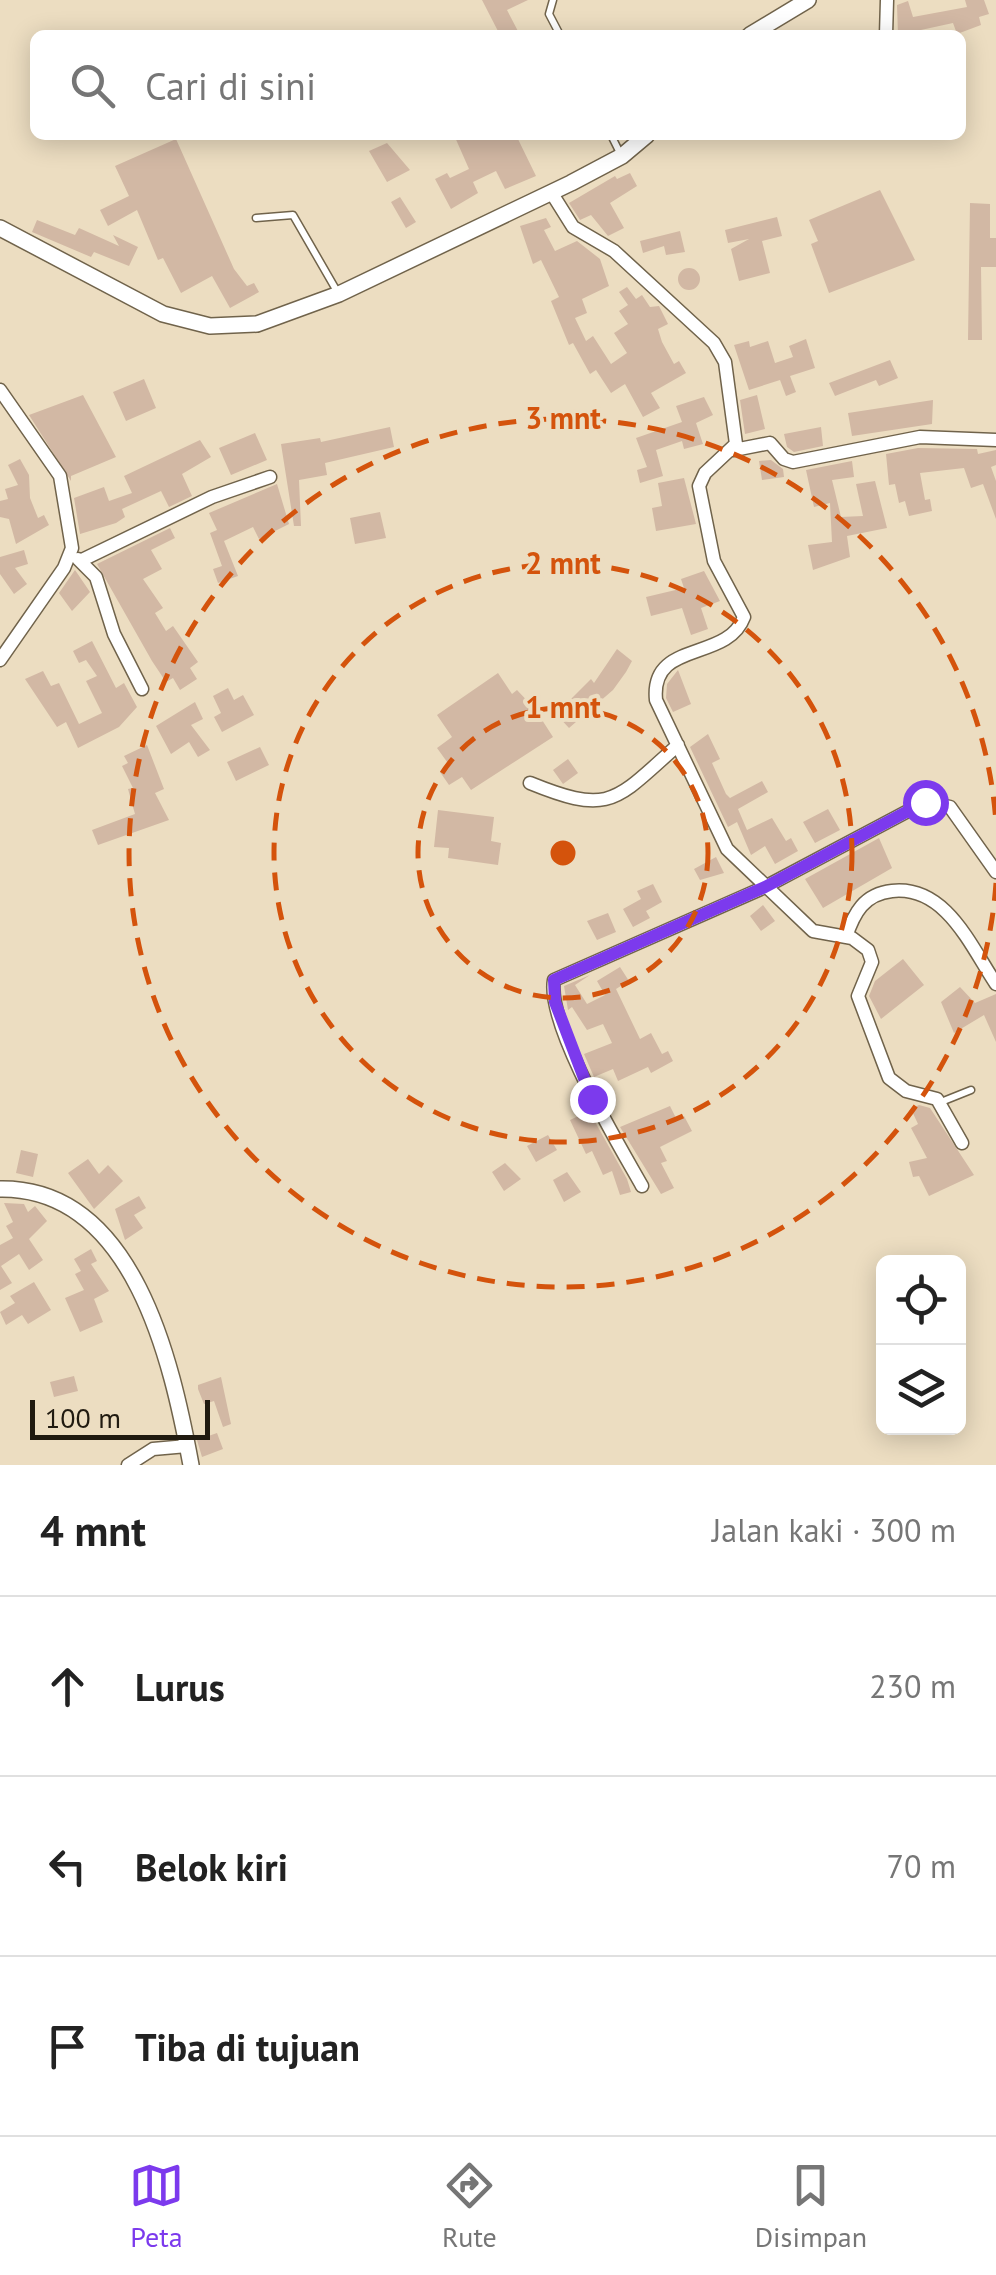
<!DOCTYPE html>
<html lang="id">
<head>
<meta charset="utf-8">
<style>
	:root { --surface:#fff; --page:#f6f6f6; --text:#222; --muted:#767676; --line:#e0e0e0; --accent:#7c3aed }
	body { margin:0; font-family:"PT Sans",sans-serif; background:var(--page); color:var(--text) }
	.controls { position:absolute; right:30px; bottom:30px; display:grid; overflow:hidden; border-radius:15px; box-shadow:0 5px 25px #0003 }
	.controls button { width:90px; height:90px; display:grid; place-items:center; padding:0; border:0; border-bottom:2px solid var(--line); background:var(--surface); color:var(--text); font:50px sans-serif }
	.scale { position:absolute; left:30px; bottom:25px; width:180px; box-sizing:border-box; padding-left:10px; border:5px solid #201a10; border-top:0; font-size:28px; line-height:35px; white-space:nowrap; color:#201a10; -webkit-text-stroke:8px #ecddc1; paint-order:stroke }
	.stop { position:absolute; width:30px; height:30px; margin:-22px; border:8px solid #7c3aed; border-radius:50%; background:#fff }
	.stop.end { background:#7c3aed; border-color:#fff; box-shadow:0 2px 10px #0008 }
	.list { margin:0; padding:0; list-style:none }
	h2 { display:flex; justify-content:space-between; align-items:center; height:130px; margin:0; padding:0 40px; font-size:42px }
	h2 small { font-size:32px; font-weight:400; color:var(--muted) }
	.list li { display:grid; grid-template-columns:65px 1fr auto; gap:30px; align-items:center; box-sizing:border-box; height:180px; padding:0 40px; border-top:2px solid var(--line) }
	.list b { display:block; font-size:38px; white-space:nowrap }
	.list em { font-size:32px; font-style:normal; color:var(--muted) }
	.icon { flex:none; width:55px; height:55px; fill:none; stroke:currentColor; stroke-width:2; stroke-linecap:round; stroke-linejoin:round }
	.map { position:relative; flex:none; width:996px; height:1465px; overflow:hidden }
	.search { position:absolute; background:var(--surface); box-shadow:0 5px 25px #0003; left:30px; right:30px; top:30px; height:110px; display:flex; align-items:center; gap:25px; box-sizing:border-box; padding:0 35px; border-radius:15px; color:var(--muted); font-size:38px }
	.sheet { height:670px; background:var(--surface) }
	nav { display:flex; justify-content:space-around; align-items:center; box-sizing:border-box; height:140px; border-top:2px solid var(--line); background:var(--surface); font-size:28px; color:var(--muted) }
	nav a { display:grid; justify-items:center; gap:5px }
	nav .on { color:var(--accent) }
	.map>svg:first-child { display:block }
</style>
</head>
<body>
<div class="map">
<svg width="996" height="1465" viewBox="0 0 996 1465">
	<rect width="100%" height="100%" fill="#ecddc1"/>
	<path fill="#d2b8a4" d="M482 0H528L507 10 520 35H500Z
		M965 0H984L989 14 979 17 981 25 957 34 953 23 898 35 897 5 908 1 913 17 967 7Z
		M454 135H516L536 176 505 189 496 171 473 182 478 193 451 209 435 179 447 173 450 178 469 169Z
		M176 139 234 269 247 286 254 283 259 292 230 308 212 276 181 293 163 258 158 260 137 210 108 226 100 210 129 196 115 166Z
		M387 143 410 170 387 182 369 151Z
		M630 173 637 186 610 203 624 228 608 236 591 215 580 220 569 203 615 176 617 179Z
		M880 190 915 260 829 293 811 244 818 241 809 220Z
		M400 197 416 222 406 228 391 202Z
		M970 203 990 204V238H996V267H981L982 340H968Z
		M777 217 782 236 762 241 770 273 739 281 731 249 749 239 728 243 725 230Z
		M546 218 551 227 544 230 555 251 577 241 600 259 609 286 582 299 587 313 575 318 586 341 593 336 611 364 627 353 614 333 628 324 619 311 628 305 619 292 627 287 636 299 642 295 650 307 659 306 668 324 658 329 662 342 674 364 679 361 686 373 651 393 660 408 643 417 625 384 611 393 596 370 590 374 573 343 569 345 551 301 559 297 541 260 533 264 520 226Z
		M37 220 75 235 79 228 119 246 113 235 138 247 129 266 94 252 91 257 32 232Z
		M680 231 685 252 666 255 664 246 643 253 640 241Z
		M678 279a11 11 0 1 1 22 0a11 11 0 1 1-22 0Z
		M806 339 815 368 790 376 796 392 786 396 780 380 749 390 734 345 749 341 750 347 768 341 775 363 793 357 789 346Z
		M890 360 898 378 879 386 876 380 835 396 829 383Z
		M144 379 156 408 126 421 113 392Z
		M83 395 116 457 71 476V481L29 415Z
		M757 395 765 429 745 434 740 400Z
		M704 397 713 415 696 423 703 444 684 449 682 441 656 450 663 476 640 483 637 470 647 467 636 438 682 422 676 406Z
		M933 400 932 424 852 436 848 413Z
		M390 427 394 447 325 463 327 475 299 480 301 526H294L281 444 320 438 321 442Z
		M821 427 823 446 794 452 787 447 784 434Z
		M255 433 267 460 231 475 219 448Z
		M200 440 211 457 182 474 192 496 169 507 161 491 122 509 125 517 116 523 80 534 74 498 104 487 109 501 132 493 124 476Z
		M918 448 977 449 978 454 996 450V465L991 467 996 481V519L983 484 971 488 964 468 920 473 925 500 930 499 932 511 909 516 905 501 899 503 895 484 889 485 886 454Z
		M20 459 29 475 30 498 38 518 44 515 49 525 16 544 9 519 0 517V501L8 499 5 489 18 485 8 465Z
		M771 460 783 469 784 477 762 480 759 461Z
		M852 461 854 477 832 480 841 517 863 516 856 484 875 481 887 528 847 536 850 557 813 570 808 545 832 542 830 503 814 507 806 470Z
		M684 478 696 524 656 531 652 508 662 506 658 483Z
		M277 484 289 524 259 539 253 527 224 541 238 576 218 583 213 569 222 566 210 533 217 530 209 513Z
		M380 512 386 538 355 544 350 518Z
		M170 528 175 538 151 550 162 569 143 579 163 608 155 613 166 631 173 626 198 662 190 668 197 679 180 690 173 678 166 682 152 661 97 564Z
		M24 550 28 564 15 568 27 584 14 594 0 574V557Z
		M75 570 90 592 72 611 59 593Z
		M704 571 720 601 701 608 708 629 691 635 682 608 651 616 646 597 684 588 681 579Z
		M92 641 116 688 124 683 137 707 119 727 78 748 66 722 57 727 25 679 43 671 51 686 59 683 79 724 102 713 86 681 97 676 86 660 79 663 73 651Z
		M617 649 632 661 626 672 613 690 569 728 556 714 591 679 594 683Z
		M678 670 691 704 673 712 666 698 667 684Z
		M498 673 512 694 517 690 535 709 553 737 471 790 462 777 449 785 440 772 450 766 437 748 452 737 437 715Z
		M228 688 234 700 243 695 254 715 222 732 214 717 221 713 213 696Z
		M195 702 203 719 191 725 210 750 198 757 189 742 171 754 156 726Z
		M708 734 720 759 712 763 726 794 730 798 762 781 768 792 738 809 747 830 772 818 786 841 791 838 798 851 775 864 765 846 751 855 737 822 728 827 690 747Z
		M147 745 164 789 155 793 169 820 98 845 92 830 135 814 128 789 133 788 122 766 128 763 124 756Z
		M260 747 269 765 236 781 227 762Z
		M568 759 578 773 563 784 553 770Z
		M828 809 840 830 815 843 803 822Z
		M438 810 494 817 491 841 501 843 498 865 448 858 449 848 434 847Z
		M879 838 892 868 823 908 805 879Z
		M716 857 724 873 700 880 694 869Z
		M653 884 662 902 646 911 650 918 633 927 623 909 641 899 637 891Z
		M763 905 775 921 761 931 750 916Z
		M608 913 616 932 597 940 587 921Z
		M903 959 924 985 881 1019 869 996 875 981Z
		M620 967 629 981 616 989 640 1039 651 1033 662 1054 668 1051 673 1061 651 1073 648 1067 618 1081 613 1069 594 1077 584 1054 612 1043 603 1024 587 1030 572 1007 568 1010 564 986 590 975 575 985 587 1004 605 995 597 981Z
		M960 987 975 1003 996 994V1042L984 1015 954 1033 941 1002Z
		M919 1105 930 1108 974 1175 929 1196 919 1176 913 1177 909 1162 927 1158 911 1128 918 1124 911 1109Z
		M670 1106 677 1120 684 1116 692 1131 660 1147 667 1161 661 1163 674 1188 661 1194 620 1127Z
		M589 1111 627 1179 631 1192 620 1195 612 1171 603 1175 592 1151 586 1154 570 1120Z
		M548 1135 557 1150 536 1162 527 1146Z
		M21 1150 38 1154 33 1177 16 1173Z
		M88 1159 99 1174 108 1165 123 1181 94 1209 68 1173Z
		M505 1163 521 1179 504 1191 492 1172Z
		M567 1172 581 1192 564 1202 553 1180Z
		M139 1196 146 1208 134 1215 143 1228 125 1240 115 1209Z
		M4 1203 24 1204 28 1212 35 1206 47 1221 29 1239 43 1260 29 1270 19 1254 1 1266 12 1283 0 1290V1245L13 1238 6 1226 13 1222Z
		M91 1249 97 1261 91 1264 109 1291 94 1299 103 1322 80 1332 65 1298 84 1290 75 1274 81 1271 74 1259Z
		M34 1282 51 1310 28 1324 22 1315 6 1325 0 1312 15 1303 10 1296Z
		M74 1376 78 1391 54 1397 50 1382Z
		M221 1377 231 1424 223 1427 214 1401 204 1404 198 1389V1385Z
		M217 1433 223 1449 202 1457 197 1440Z"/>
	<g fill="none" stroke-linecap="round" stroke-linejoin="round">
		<g stroke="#70634b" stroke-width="9">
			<path id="service" d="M553 0 549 14 560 35
				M611 135 621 155
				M256 218 293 215 338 293
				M941 1102 971 1090"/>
		</g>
		<g stroke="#70634b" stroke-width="15">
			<path id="minor" d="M886 35 887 0
				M551 192 573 227 614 251 714 343 725 362 736 444 705 473 699 486 714 561 744 617C727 663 650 639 656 700L727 849 813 931 852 938 868 950 872 962 858 996 889 1078 906 1091 937 1099 962 1143
				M0 390 60 476 72 548 64 568 0 660
				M734 450 770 443 784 459 793 462 920 437 996 440
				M78 559 96 577 114 634 142 689
				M82 560 212 497 270 477
				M530 783C611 816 615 801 678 745
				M846 937C854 913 864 894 892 891 946 885 971 947 996 984
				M642 1186C619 1145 546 1024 554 980L765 887 925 802 950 807 996 872
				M128 1465 153 1449 187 1446"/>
		</g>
		<g stroke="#70634b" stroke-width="18">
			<path id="tertiary" d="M750 35 808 0
				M0 228 163 314 210 326 257 324 339 294 571 183 622 156 647 135
				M0 1189C134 1187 172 1363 191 1465"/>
		</g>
		<use href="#service" stroke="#fff" stroke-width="6"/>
		<use href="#minor" stroke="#fff" stroke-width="12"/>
		<use href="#tertiary" stroke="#fff" stroke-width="15"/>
	</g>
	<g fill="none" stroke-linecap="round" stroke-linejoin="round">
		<path stroke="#7c3aed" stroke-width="12" d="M592 1099 555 1002 554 980 765 887 925 802"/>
	</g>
	<g fill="none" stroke="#d4530c" stroke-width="5" stroke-dasharray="18 12">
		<circle cx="563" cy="853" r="145"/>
		<circle cx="563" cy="853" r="289"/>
		<path d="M996 883A434 434 0 1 1 996 823"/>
	</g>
	<circle cx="563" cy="853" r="15" fill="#d4530c" stroke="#ecddc1" stroke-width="5"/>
	<g font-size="30" text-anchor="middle" font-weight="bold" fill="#d4530c" stroke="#ecddc1" stroke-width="8" stroke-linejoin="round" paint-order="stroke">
		<text x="563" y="429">3 mnt</text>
		<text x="563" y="574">2 mnt</text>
		<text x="563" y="718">1 mnt</text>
	</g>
</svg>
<div class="controls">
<button><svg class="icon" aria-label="locate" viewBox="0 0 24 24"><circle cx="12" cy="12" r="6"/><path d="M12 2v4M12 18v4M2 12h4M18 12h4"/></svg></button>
<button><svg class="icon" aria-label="layers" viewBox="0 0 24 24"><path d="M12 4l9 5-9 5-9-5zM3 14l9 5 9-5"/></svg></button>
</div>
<div class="scale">100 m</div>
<div class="stop" style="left:925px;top:802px"></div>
<div class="stop end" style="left:592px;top:1099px"></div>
<div class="search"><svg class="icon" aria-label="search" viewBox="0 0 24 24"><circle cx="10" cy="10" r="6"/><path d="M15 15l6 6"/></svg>Cari di sini</div>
</div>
<section class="sheet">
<h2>4 mnt<small>Jalan kaki · 300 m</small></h2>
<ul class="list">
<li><svg class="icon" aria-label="ahead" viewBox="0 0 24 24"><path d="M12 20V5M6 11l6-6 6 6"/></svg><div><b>Lurus</b></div><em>230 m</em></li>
<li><svg class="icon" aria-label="left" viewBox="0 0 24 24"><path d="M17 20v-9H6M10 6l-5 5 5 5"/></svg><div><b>Belok kiri</b></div><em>70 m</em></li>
<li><svg class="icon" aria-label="arrive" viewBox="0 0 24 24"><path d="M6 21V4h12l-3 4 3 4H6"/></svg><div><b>Tiba di tujuan</b></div></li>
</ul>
</section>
<nav>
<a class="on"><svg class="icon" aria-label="map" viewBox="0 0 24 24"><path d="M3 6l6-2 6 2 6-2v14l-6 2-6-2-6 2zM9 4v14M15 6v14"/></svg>Peta</a>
<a><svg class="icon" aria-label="directions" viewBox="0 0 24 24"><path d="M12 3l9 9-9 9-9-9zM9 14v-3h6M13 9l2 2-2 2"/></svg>Rute</a>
<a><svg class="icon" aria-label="saved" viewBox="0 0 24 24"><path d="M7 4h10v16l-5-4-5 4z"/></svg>Disimpan</a>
</nav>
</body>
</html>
